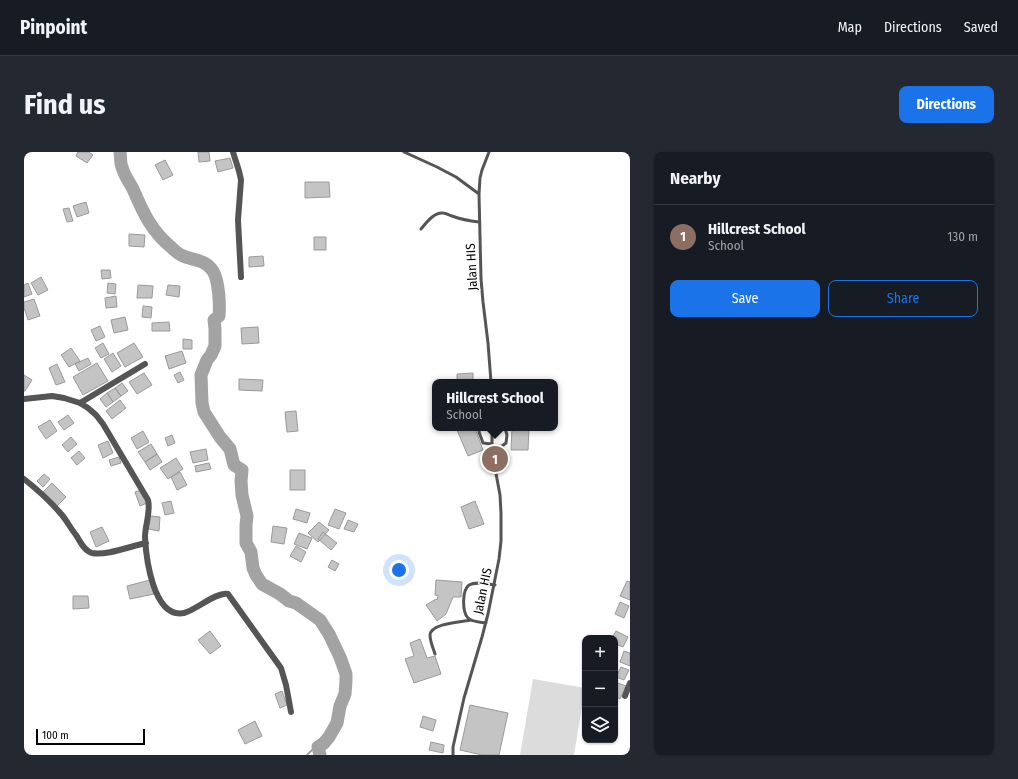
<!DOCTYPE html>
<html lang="en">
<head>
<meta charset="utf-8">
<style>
	:root { --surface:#171b24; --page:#242831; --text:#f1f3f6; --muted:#9ea1a6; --line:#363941; --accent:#1a73e8 }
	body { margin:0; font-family:"Fira Sans Condensed",sans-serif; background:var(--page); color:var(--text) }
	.controls { position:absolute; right:12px; bottom:12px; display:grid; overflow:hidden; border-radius:8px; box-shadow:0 1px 3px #0004 }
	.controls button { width:36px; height:36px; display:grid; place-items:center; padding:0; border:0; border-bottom:1px solid var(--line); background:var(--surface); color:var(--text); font:20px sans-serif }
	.scale { position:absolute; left:12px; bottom:10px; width:109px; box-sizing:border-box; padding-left:4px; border:2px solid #000; border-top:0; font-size:11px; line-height:14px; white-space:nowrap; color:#000; -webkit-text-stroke:3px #fff; paint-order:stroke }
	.you { position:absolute; left:375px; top:418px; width:14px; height:14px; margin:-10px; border:3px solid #fff; border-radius:50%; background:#1a73e8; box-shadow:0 0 0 6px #1a73e833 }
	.badge { display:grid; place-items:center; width:26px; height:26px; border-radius:50%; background:var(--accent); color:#fff; font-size:13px; font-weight:700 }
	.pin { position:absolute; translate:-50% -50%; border:2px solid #fff; box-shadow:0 1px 4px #0006 }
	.popup { position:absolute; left:408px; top:227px; width:126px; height:52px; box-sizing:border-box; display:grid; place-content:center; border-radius:8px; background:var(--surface); filter:drop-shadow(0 1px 3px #0005); font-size:13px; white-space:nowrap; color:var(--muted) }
	.popup b { font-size:15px; color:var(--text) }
	.popup::after { content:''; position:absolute; left:50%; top:100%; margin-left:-8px; border:8px solid transparent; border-top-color:var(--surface) }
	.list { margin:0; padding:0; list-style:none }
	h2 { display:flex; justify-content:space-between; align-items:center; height:52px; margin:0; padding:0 16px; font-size:17px }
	h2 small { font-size:13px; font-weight:400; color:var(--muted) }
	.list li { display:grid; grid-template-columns:26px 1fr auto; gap:12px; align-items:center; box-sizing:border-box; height:64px; padding:0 16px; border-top:1px solid var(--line) }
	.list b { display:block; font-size:15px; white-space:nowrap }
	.list p { margin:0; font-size:13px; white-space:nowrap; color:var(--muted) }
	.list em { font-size:13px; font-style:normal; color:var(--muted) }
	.actions { display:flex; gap:8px; padding:12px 16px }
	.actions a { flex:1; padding:9px 0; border:1px solid var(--accent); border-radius:8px; text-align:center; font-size:14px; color:var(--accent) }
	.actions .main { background:var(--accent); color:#fff }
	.icon { flex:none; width:22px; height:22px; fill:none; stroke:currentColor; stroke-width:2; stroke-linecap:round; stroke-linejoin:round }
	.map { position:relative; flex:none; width:606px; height:603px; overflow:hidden; border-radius:8px }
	header { display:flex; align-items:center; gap:24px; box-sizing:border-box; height:56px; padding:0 20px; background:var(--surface); border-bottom:1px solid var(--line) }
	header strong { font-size:19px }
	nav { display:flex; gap:22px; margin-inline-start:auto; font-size:14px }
	.intro { display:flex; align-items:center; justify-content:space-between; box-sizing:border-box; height:96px; padding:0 24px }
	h1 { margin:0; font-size:28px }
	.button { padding:10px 18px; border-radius:8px; background:var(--accent); color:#fff; font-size:14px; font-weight:700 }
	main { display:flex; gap:24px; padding:0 24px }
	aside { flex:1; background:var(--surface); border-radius:8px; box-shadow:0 1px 3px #0004 }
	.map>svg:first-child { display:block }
</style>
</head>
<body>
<header>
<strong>Pinpoint</strong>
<nav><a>Map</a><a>Directions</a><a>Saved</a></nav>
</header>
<div class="intro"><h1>Find us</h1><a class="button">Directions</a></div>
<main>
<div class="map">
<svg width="606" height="603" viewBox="0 0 606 603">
	<rect width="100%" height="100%" fill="#fff"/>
	<path fill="#dcdcdc" d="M509 527 561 536 550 603H496Z"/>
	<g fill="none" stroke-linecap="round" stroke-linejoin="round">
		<path stroke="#a3a3a3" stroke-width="2" d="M283 603 291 595H294"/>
		<path stroke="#a3a3a3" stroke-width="13" d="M96 0C97 5 96 11 98 15 100 23 105 30 109 37 119 60 127 79 147 95 150 98 153 101 157 103 168 109 180 106 189 119 195 129 196 153 195 164L190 168 191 177V194L187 203 183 208 177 223 178 251 180 260 196 285 206 297 210 313 218 318 217 329 218 343 223 364 222 373V391L227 400 229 416 232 423 238 432 256 442 265 449 272 451 296 468 305 482 316 505 322 522V529L321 542 316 554 313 571 305 585 300 591 294 595 296 603"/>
	</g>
	<path fill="#c4c4c4" stroke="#999" d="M54 0H65L69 3 63 11 52 4Z
		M174 0H185L186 9 175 10Z
		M206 6 209 16 194 20 191 9Z
		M141 8 149 23 139 28 131 13Z
		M281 30H305L306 45 281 46Z
		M62 50 65 61 53 65 49 54Z
		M45 56 49 69 43 70 39 57Z
		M105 82 121 83 120 95 105 94Z
		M290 85H302V98H290Z
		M239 104 240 114 225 115V105Z
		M77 118H86L87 126 78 127Z
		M17 125 24 138 14 143 7 131Z
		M4 131 8 142 0 145V133Z
		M84 131 92 132 91 142 83 141Z
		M114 133 129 134 128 146H113Z
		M144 133 156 134 155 145 142 143Z
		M92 144 93 155 82 156 81 146Z
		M10 147 16 164 4 168 0 156V150Z
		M119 154 128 155 127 166 118 165Z
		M101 165 104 178 90 181 87 168Z
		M145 170 146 179H128V171Z
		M76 174 81 185 72 189 67 178Z
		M234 175 235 191 218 192 217 176Z
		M159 187 168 188V197H159Z
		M79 191 85 202 77 206 71 196Z
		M110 191 119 205 101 215 93 201Z
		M47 196 56 209 45 215 37 203Z
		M158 199 162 211 145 217 141 204Z
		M89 201 97 214 88 220 80 207Z
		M64 206 67 212 55 219 51 212Z
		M73 211 84 229 59 243 49 225Z
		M33 212 41 230 32 233 25 216Z
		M156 220 160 228 154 231 150 223Z
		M120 221 128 233 113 242 105 230Z
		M449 221V230H433V222Z
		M0 223 8 228 1 239H0Z
		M215 227 239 228 238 239 215 238Z
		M98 231 104 239 97 244 91 236Z
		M91 236 97 244 89 250 83 241Z
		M83 241 89 250 82 255 76 247Z
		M96 248 102 256 88 267 82 259Z
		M272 259 274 279 263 280 261 260Z
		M44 263 50 271 40 278 34 270Z
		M26 268 33 279 22 287 14 275Z
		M438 276H451L459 298 444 304 433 278Z
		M488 276H505L504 298H487Z
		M119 279 125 290 113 297 107 286Z
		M148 283 151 291 144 294 141 286Z
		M47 285 53 292 44 300 38 293Z
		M84 289 89 301 79 306 74 293Z
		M127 292 133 302 121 310 114 300Z
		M182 297 184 308 169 311 166 300Z
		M55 299 61 306 53 313 47 306Z
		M133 302 138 310 126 318 121 310Z
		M95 305 97 311 87 314 85 308Z
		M152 306 159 317 144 327 136 316Z
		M185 311 187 317 172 320 171 314Z
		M266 318H281V338H266Z
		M156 320 163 333 153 338 147 325Z
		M20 322 26 327 19 335 13 329Z
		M28 331 42 345 33 354 19 340Z
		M118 338 123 351 116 354 111 340Z
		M147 349 150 361 141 363 138 351Z
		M451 349 460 372 445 377 437 355Z
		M272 357 286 361 283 371 269 367Z
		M311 357 322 361 315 377 304 373Z
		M126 364 136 365 135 379 124 377Z
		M324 368 334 372 330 380 320 377Z
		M295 370 305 378 294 390 284 381Z
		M249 374 263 376 260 392 247 390Z
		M78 375 85 389 72 395 66 380Z
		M299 380 313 391 307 398 294 387Z
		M275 381 288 386 283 397 270 392Z
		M272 394 282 400 277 410 266 404Z
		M308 408 315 412 311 419 304 415Z
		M126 428 130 442 106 447 103 434Z
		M412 428 438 430 437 445H429L422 462 413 469 402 453 412 447 413 448 414 444 411 443Z
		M603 429 606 430V448L596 444Z
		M49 444H64L65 456 49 457Z
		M596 450 605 454 600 466 591 462Z
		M186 479 197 494 186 502 174 488Z
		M592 479 604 485 599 495 591 492V486H588Z
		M396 487 403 506 411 504 417 522 390 531 381 507 390 504 386 491Z
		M600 499 606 501V514L596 510Z
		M597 515 605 518 600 528 592 525Z
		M591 530 602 534 596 547 591 544Z
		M258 539 263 553 256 556 251 542Z
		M446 553 484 561 475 603H458L436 598Z
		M399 564 412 568 409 579 396 575Z
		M231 569 238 584 221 592 214 578Z
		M407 590 420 593 419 601 405 598Z"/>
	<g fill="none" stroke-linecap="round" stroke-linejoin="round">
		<path stroke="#555" stroke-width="3" d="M380 0 413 15 432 25 455 42
			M465 0 458 18 456 26 455 42 457 127 459 150 464 191 467 230
			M397 77C402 71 410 60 419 61 422 61 425 63 428 64 436 67 446 69 455 70
			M456 276 455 280 459 291 468 292
			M468 295 478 294 482 291 483 283 481 276
			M462 471C456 470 448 470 444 466 438 460 438 438 445 433 452 429 463 432 471 433
			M411 502C409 496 406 489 406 483 407 471 437 470 447 468
			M429 603V595L440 546 458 485 464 462 475 407 477 389V361L476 343 468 300V276"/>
		<path stroke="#555" stroke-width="6" d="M209 0 215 19 217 28 214 68 217 125
			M0 247 28 244 40 246 56 251 64 256 72 263 79 272 124 348C127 360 121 373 121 385 122 405 129 467 160 461 172 458 193 439 204 442L257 516 262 533 267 560
			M56 251 121 212
			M0 327C14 338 27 350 38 363 43 369 47 377 52 383 56 389 60 399 68 401 82 404 107 394 122 391
			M601 544 606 531"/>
	</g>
	<g text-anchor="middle" stroke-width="3" stroke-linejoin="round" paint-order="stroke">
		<g font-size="13" fill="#000" stroke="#fff">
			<text transform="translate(447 115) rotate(-93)" y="5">Jalan HIS</text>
			<text transform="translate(458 439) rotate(-78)" y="5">Jalan HIS</text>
		</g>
	</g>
</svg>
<div class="controls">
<button>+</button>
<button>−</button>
<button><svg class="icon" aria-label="layers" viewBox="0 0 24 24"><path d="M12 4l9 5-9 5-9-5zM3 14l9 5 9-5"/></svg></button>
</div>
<div class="scale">100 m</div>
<div class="you"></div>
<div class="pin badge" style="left:471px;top:307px;background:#8d6e63">1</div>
<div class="popup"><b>Hillcrest School</b>School</div>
</div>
<aside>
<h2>Nearby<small></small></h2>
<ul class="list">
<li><span class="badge" style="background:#8d6e63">1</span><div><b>Hillcrest School</b><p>School</p></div><em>130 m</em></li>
</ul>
<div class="actions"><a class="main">Save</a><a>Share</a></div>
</aside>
</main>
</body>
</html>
